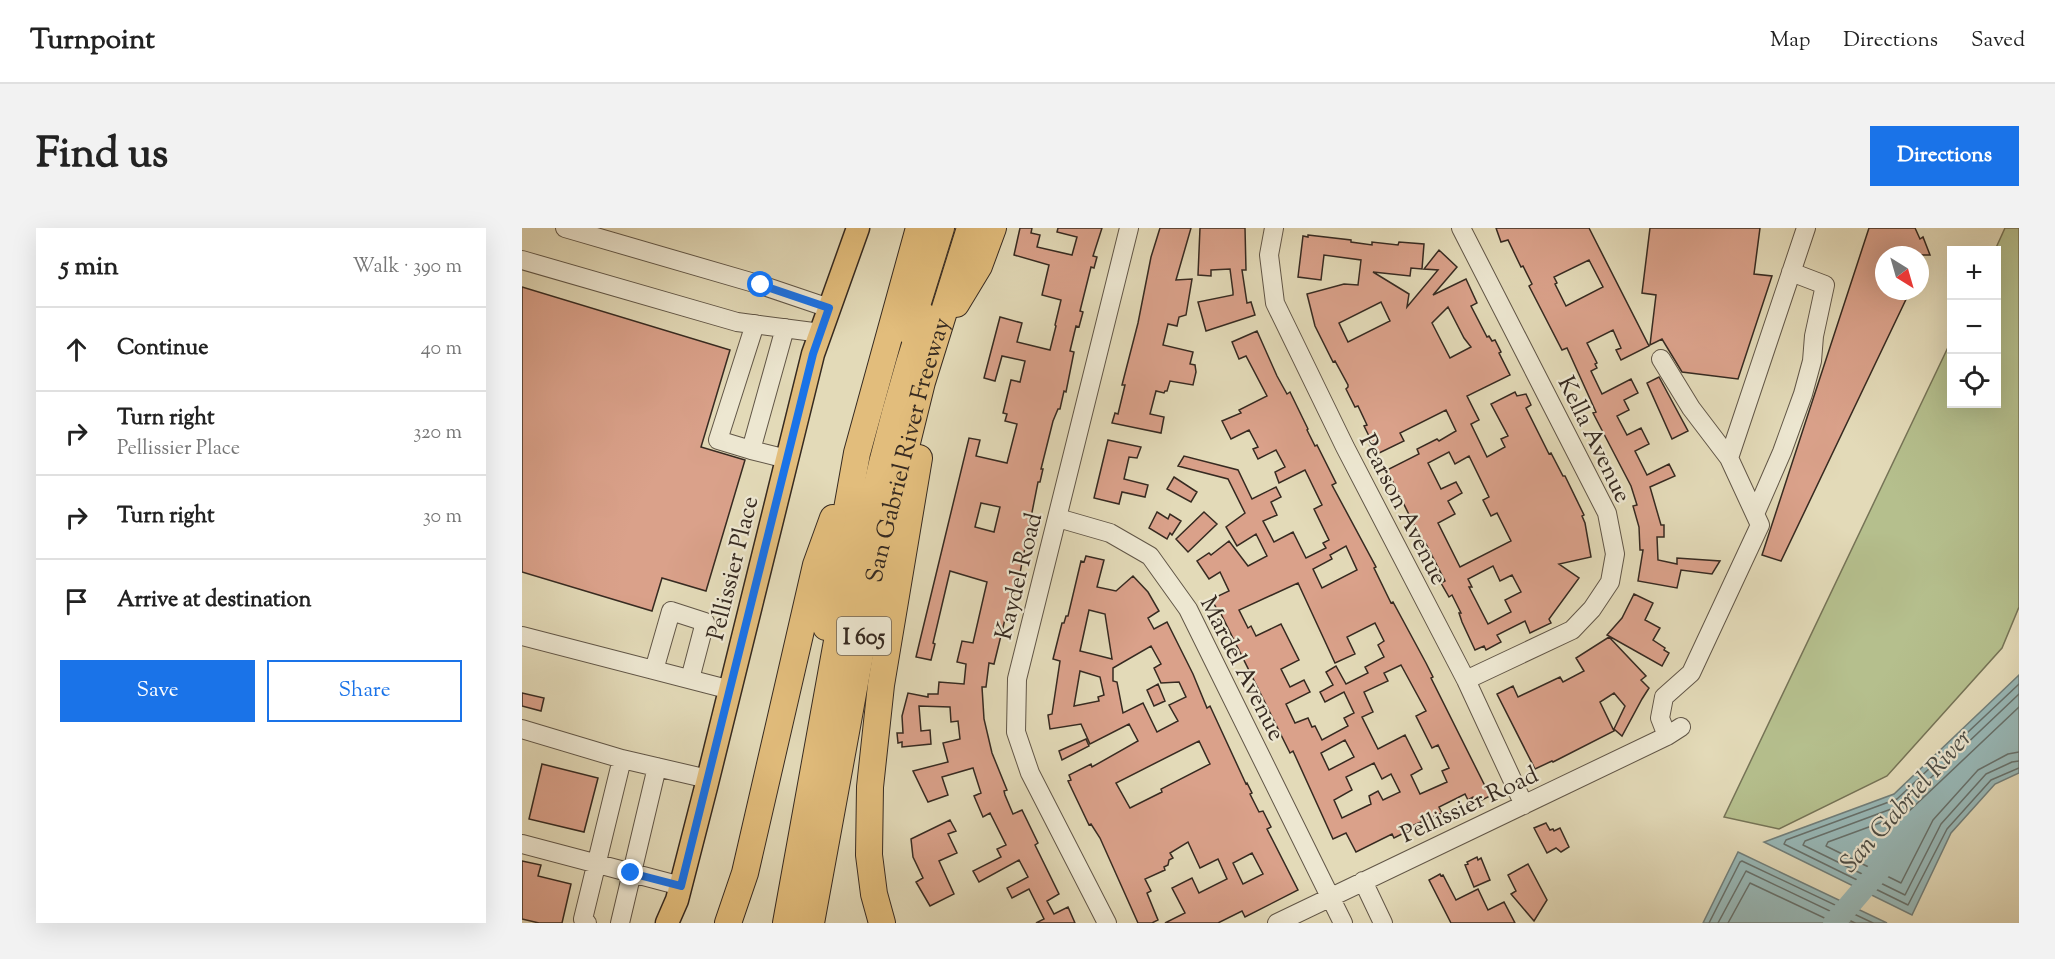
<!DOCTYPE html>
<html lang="en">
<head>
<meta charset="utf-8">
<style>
	:root { --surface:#fff; --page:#f2f2f2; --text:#222; --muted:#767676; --line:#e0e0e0; --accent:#1a73e8 }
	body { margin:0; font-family:"Sorts Mill Goudy",serif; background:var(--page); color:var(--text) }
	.controls { position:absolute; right:18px; top:18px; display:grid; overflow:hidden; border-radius:0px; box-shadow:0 6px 24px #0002 }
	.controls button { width:54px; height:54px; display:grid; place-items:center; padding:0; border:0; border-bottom:2px solid var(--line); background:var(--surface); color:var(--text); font:30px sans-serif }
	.compass { position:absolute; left:1353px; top:18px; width:54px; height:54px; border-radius:50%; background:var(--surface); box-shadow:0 6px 24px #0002; rotate:143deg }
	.stop { position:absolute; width:18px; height:18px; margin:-14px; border:4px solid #1a73e8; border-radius:50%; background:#fff }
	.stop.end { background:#1a73e8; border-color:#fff; box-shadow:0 2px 6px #0008 }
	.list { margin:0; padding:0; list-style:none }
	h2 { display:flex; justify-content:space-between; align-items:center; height:78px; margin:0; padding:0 24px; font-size:26px }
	h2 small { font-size:20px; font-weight:400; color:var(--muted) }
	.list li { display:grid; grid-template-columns:39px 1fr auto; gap:18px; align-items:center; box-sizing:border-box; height:84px; padding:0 24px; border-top:2px solid var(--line) }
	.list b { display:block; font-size:22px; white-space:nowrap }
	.list p { margin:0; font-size:20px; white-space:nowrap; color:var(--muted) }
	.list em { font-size:20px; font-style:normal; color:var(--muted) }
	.actions { display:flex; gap:12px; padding:18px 24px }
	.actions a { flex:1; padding:14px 0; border:2px solid var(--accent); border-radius:0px; text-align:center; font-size:21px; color:var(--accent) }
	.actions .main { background:var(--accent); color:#fff }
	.icon { flex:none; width:33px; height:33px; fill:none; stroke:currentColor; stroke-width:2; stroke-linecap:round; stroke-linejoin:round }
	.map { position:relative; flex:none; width:1497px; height:695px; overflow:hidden; border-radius:0px }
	header { display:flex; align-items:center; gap:36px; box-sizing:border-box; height:84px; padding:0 30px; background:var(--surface); border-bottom:2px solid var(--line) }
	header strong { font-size:28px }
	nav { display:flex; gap:33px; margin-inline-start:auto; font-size:21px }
	.intro { display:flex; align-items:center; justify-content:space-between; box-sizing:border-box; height:144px; padding:0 36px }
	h1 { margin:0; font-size:42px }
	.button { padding:15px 27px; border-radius:0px; background:var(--accent); color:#fff; font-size:21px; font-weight:700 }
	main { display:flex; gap:36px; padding:0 36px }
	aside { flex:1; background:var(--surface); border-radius:0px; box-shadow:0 6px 24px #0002 }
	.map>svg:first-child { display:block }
</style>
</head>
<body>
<header>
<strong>Turnpoint</strong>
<nav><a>Map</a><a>Directions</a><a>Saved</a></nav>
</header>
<div class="intro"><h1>Find us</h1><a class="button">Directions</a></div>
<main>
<aside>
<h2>5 min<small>Walk · 390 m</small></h2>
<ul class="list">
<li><svg class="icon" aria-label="ahead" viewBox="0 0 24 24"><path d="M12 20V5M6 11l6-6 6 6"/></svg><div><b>Continue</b></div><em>40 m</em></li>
<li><svg class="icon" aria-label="right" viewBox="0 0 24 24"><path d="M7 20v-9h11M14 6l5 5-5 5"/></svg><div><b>Turn right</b><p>Pellissier Place</p></div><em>320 m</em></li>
<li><svg class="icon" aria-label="right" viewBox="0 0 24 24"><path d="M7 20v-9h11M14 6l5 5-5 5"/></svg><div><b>Turn right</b></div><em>30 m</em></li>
<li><svg class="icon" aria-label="arrive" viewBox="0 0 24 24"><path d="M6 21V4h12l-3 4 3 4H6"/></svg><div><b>Arrive at destination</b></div></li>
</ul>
<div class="actions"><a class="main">Save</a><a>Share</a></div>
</aside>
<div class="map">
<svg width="1497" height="695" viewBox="0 0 1497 695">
	<rect width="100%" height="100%" fill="#e3dab8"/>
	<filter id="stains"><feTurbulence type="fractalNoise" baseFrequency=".00333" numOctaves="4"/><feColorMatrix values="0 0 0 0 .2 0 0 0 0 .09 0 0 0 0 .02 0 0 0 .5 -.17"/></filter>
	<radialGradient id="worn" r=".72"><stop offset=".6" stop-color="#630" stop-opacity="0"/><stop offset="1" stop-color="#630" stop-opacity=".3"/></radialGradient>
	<path fill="#b5bf8d" stroke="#767457" stroke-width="1.5" d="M1483 0H1497V379L1480 420 1365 548 1257 601 1202 589 1429 113 1430 176H1474V22H1473Z"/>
	<path fill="#98b8b7" stroke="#717f7b" stroke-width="1.5" d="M1497 447V545L1473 556 1429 605 1390 687 1242 614 1372 566Z
		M1216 624 1365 695H1181Z"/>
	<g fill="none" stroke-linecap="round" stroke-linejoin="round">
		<path stroke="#67716c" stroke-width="1.5" d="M1497 456 1375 571 1264 612 1262 616 1386 677 1425 601 1469 552 1497 540
			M1497 466 1380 577 1283 613 1281 617 1383 667 1419 596 1464 546 1490 534 1497 533
			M1497 479 1385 585 1306 614 1304 618 1379 655 1411 592 1456 542 1486 526 1497 524
			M1187 695 1218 634 1220 633 1351 695
			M1196 695 1224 643 1333 695
			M1206 695 1228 655 1313 695"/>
		<path stroke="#98b8b7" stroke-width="22" d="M1312 695 1360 639"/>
	</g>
	<path fill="#daa18a" stroke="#362a21" stroke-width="1.5" fill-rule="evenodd" d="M498 0H510L509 5 518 7 515 19 550 27 555 9 535 4 536 0H580L571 28 575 29 572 40 569 39 558 83 561 84 557 99 554 98 548 123 552 124 544 164 542 163 538 181H536L531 193 519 241H521L518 254H516L498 345 489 375H487L472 436 467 435 464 459H460L462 491 470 525 485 562 482 563 483 567 491 586 500 582 516 615 513 617 537 666 525 673 532 686 546 679 553 695H514L522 691 507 661 490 670 485 660 506 649 497 632 457 654 451 643 479 629 475 621 484 617 468 585 461 589 452 568 459 565 451 540 420 549 426 567 406 574 391 543 426 534 421 515 438 511 436 493 429 494 428 479 397 478 399 503 408 502 409 516 380 519V514L376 515 375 505H381L380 488 386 465 406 469V466H416L417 454 442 456 444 436 435 434 440 413 451 415 465 354 428 343 411 415 413 416 409 432 394 429 447 210 458 212 454 228 485 235 495 196 483 193 485 186 481 185 489 152 498 154 503 133 480 128 473 153 462 150 478 89 500 95 495 114 528 122 534 98 533 97 539 72 520 67 527 37 492 27ZM459 275 478 279 472 304 453 299Z
		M638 0H669L654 52 670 51 664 87 657 89 655 98 646 96 641 117 671 124 668 136 673 137 674 144 671 157 648 153 645 163H643L642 165 634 163 628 186 642 189 639 205 590 195 593 185 596 186 603 157H600L616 95 629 29Z
		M678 0H723L724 42H720L725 75 729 74 733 87 684 103 676 74 711 67V64L708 41 689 42V48L676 47Z
		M974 0H1067L1127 118 1099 132 1094 122 1099 120 1091 102 1065 115 1075 135 1073 136 1075 140 1069 143 1080 166 1109 151 1116 165 1102 172 1107 182 1095 188 1105 207 1119 200 1127 216 1113 223 1125 247 1147 236 1153 248 1128 259 1139 297H1142V309H1135L1136 332 1155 336V330L1198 333 1190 346 1159 342 1155 360 1116 353 1121 322H1118L1117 299 1111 278 1115 277 1109 258 1071 185 1074 184 1045 120 1040 122 1007 58 1010 56 1001 38 999 39 986 12 979 14ZM1067 32 1081 59 1044 78 1033 56 1035 55 1032 49Z
		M1128 0H1238L1232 46 1250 48 1216 151 1160 144 1140 111 1128 117 1134 67 1120 65Z
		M1347 0H1393L1398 11 1401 9 1408 27H1362V63H1388L1259 333 1240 327Z
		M786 7 829 12V14L850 17V14L876 17 877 14 902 16 900 41 889 40 888 48 851 44 887 66 885 79 916 42 902 41 917 22 935 39 911 67 944 51 955 75 949 78 965 109 967 108 970 113 973 112 979 124 977 125 988 147 945 168 957 192 949 196 965 229 983 219 979 211 986 208 969 176 993 164 995 168 1004 166 1009 177 1004 180 1027 226 1029 225 1041 248H1043L1062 287 1060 288 1063 295 1069 329 1037 336 1057 350 1027 391 1029 395 1008 405 1003 393 975 407 979 414 964 422 962 418 953 422 940 394 937 385H939L930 367 927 369 919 355 923 353 904 316 902 317 865 242 897 226 895 221 915 211 917 213 934 203 924 182 878 205 882 213 853 227 847 216 850 214 842 198 845 197 836 178 833 179 824 161 826 159V157L813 133 811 134 793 98 785 66 822 56 836 57 839 32 802 27 799 52 776 49 781 8 786 9ZM859 74 868 93 826 114 817 95ZM926 79 942 110 949 119 928 130 910 95ZM927 224 933 236 947 228 967 269 961 272 969 288 975 285 989 313 938 339 916 295 933 286 926 273 940 265 934 254 919 261 906 235ZM971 338 978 353 990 347 999 364 983 372 989 384 966 396 947 359H950L946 351Z
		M0 59 208 122 179 219 223 232 184 363 140 350 130 383 0 344Z
		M735 103 755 148 765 166 768 164 786 201 785 202 793 218 795 217 814 255 810 257 854 339 852 340 869 375 871 374 904 435 911 449 909 450 968 568 954 575 951 569 946 572 943 566 917 579 920 585 892 597 885 602 886 603 872 610 870 606 834 624 824 605 811 611 771 523 768 525 698 384 697 385 691 374 695 371 694 369 707 363 698 344 687 351 675 333 687 325 689 327 707 313 726 338 745 328 734 306 715 318 704 299 723 285 706 251 656 238 662 228 716 242 730 271 754 259 759 269 749 274 755 287 741 293 752 314 771 304 784 330 804 320 801 315 807 312 792 281 800 277 783 242 757 255 753 244 763 239 754 222 736 231 731 221 736 219 727 202 709 211 700 193 719 185 717 182 745 168 724 128 717 131 710 114ZM824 318 835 342 800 360 791 341 810 331 808 327ZM776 355 813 435 833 426 825 409 853 395 862 413 856 417 862 429 843 439 846 445 824 456 814 438 804 444 811 457 798 464 803 474 822 464 832 485 822 490 826 498 800 512 793 498 790 499 786 490 773 495 764 476 788 464 782 452 768 459 759 441 777 432 759 396 734 408 729 398 726 400 717 382ZM879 437 904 483 894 488 910 520 916 517 927 540 920 543 925 554 898 566 889 547 900 541 883 507 856 521 840 489 851 484 842 464 866 453 862 445ZM823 512 832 529 807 542 799 525ZM852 535 860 551 869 546 878 564 861 572 856 563 847 568 849 576 820 590 812 572 830 562 824 549Z
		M1137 149 1166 203 1150 211 1125 155Z
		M586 212 619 219 615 230 607 229 602 251 626 257 623 269 600 264 597 276 572 270Z
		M652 249 675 264 669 274 645 261Z
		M635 284 646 291 648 286 659 293 650 307 648 305 645 311 627 300Z
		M682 284 695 296 666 324 654 311Z
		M564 328 582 332 575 359 594 363 611 348 626 364 637 383 626 390 632 401 645 394 671 446 685 480 688 478 724 556 725 555 730 565 728 566 737 584 741 583 749 599 745 601 776 662 723 689 720 683 696 695H643L663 685 650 660 670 650 677 665 705 651 696 631 678 640 666 614 648 625 651 630 647 632 646 637 642 639 643 642 623 651 629 663 625 665 636 692 630 695H616L578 610 569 596 567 597 546 553 549 552 547 547 569 536 570 539 616 513 607 496 568 516 559 496 528 501 526 487 530 486 538 433 531 431 540 395H542L544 388H546L559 333 562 334ZM567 382 583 386 590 431 558 423ZM629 418 639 436 632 440 639 455 657 454 664 469 647 477 656 493 635 504 621 475 601 485 595 454 591 453V440ZM558 443 578 449 582 467 576 469 577 473 552 478ZM677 513 688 536 639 561 640 564 608 580 594 555ZM730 625 741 646 721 656 711 635Z
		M1112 366 1131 375 1123 392 1138 400 1131 412 1143 420 1142 422 1147 425 1140 438 1085 407 1100 390Z
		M1087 409 1124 448 1119 452 1127 460 1120 471 1100 508 1092 501 1103 478 1092 465 1078 474 1092 503 1031 534 1030 533 1013 541 975 466 991 458 996 469 1038 449 1041 454 1062 443 1054 430Z
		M636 456 643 473 632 478 625 462Z
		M0 465 22 470 19 483 0 478Z
		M564 511 567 518 540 532 537 523Z
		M20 536 76 550 62 604 7 591Z
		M428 592 434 603 426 606 435 625 417 633 432 666 408 678 394 654 401 650 391 629 389 611Z
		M1024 595 1028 602 1031 601 1032 603 1038 600 1047 619 1039 624 1034 620 1025 625 1012 600Z
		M955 629 956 632 959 630 968 652 952 659 943 637 946 636 945 634Z
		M0 633 19 637 16 648 49 656 40 695H17L0 691Z
		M1006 636 1025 672 1012 693 989 666 994 663 986 647Z
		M918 646 919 648 921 647 934 672 956 661 966 682 982 674 993 695H929L907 652Z"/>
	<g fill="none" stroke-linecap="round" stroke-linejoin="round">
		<g stroke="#615647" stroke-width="20">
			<path id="minor" d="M43 0 239 57 307 80
				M752 0 747 27 753 75 823 219 944 452 1002 577
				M939 0 1085 285 1093 326 1088 354 1070 381 1050 402 944 452
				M0 32 215 94 299 105
				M233 96 196 212 229 222 263 100
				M1139 131 1169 180 1207 230
				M229 222 265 231
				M1233 286 1260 224 1281 166 1290 133 1292 108 1303 57 1269 44
				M536 290 588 305 628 328 666 381 821 695
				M0 408 209 462
				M132 442 149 383 183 394 168 451
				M0 501 100 531
				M1145 508 1138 490 1142 469 1169 445 1238 297 1207 230 1284 0
				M0 616 159 658
				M841 653 861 695
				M65 695 61 691 100 531 186 551
				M98 695 135 539
				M585 695 508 545 494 504 495 451 607 0
				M755 695 1145 508 1159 499"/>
		</g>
		<g stroke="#362a21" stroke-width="25">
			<path id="major" d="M145 695 155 672 184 559 291 126 336 0"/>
		</g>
		<g stroke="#362a21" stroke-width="28">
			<g id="highway">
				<path d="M434 76 457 38 471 0"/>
				<path d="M387 103 419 0"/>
				<path d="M304 399 335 225 397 0"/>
				<path d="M326 399C344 294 369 189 402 88"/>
				<path d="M206 695 223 645 294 337 311 290"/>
				<path d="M264 695 321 380"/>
				<path id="s1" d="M289 695 354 340 400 154 448 0"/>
				<path d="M360 695 352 666 347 627 348 559 359 457 397 230"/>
			</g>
		</g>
		<use href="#minor" stroke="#ede7d1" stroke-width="18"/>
		<use href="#major" stroke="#e2bd7c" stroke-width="22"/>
		<use href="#highway" stroke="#e2bd7c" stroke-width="26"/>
	</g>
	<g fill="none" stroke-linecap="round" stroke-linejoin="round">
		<path stroke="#1a73e8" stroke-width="8" d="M109 645 159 658 291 126 307 80 239 57"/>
	</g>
	<g text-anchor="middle" stroke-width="4.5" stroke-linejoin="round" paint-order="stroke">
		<rect fill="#ede7d1" stroke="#6d6356" stroke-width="1.5" x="315" y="389" width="54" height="38" rx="4.5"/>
		<g font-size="22" font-weight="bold" fill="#362a21">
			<text x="342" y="416">I 605</text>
		</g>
		<g font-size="24" fill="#362a21" stroke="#ede7d1">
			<text transform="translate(1073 211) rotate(64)" y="8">Kella Avenue</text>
			<text dy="8" stroke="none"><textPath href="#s1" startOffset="483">San Gabriel River Freeway</textPath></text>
			<text transform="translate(882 281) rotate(63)" y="8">Pearson Avenue</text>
			<text transform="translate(210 340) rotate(-76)" y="8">Pellissier Place</text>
			<text transform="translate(496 348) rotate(-76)" y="8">Kaydel Road</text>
			<text transform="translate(721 440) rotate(63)" y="8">Mardel Avenue</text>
			<text transform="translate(947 576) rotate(-25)" y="8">Pellissier Road</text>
		</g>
		<g font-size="26" font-style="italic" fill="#4e4e46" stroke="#ede7d1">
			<text transform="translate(1383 572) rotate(-48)" y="9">San Gabriel River</text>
		</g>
	</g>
	<rect width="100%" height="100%" filter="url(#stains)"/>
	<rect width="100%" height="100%" fill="url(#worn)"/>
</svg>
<div class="controls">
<button>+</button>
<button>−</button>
<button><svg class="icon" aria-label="locate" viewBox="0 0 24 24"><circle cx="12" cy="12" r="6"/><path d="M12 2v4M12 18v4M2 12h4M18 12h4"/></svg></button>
</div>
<svg class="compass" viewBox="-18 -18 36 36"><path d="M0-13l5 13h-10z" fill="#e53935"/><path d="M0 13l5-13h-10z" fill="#767676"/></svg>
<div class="stop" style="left:239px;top:57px"></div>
<div class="stop end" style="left:109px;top:645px"></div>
</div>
</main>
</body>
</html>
